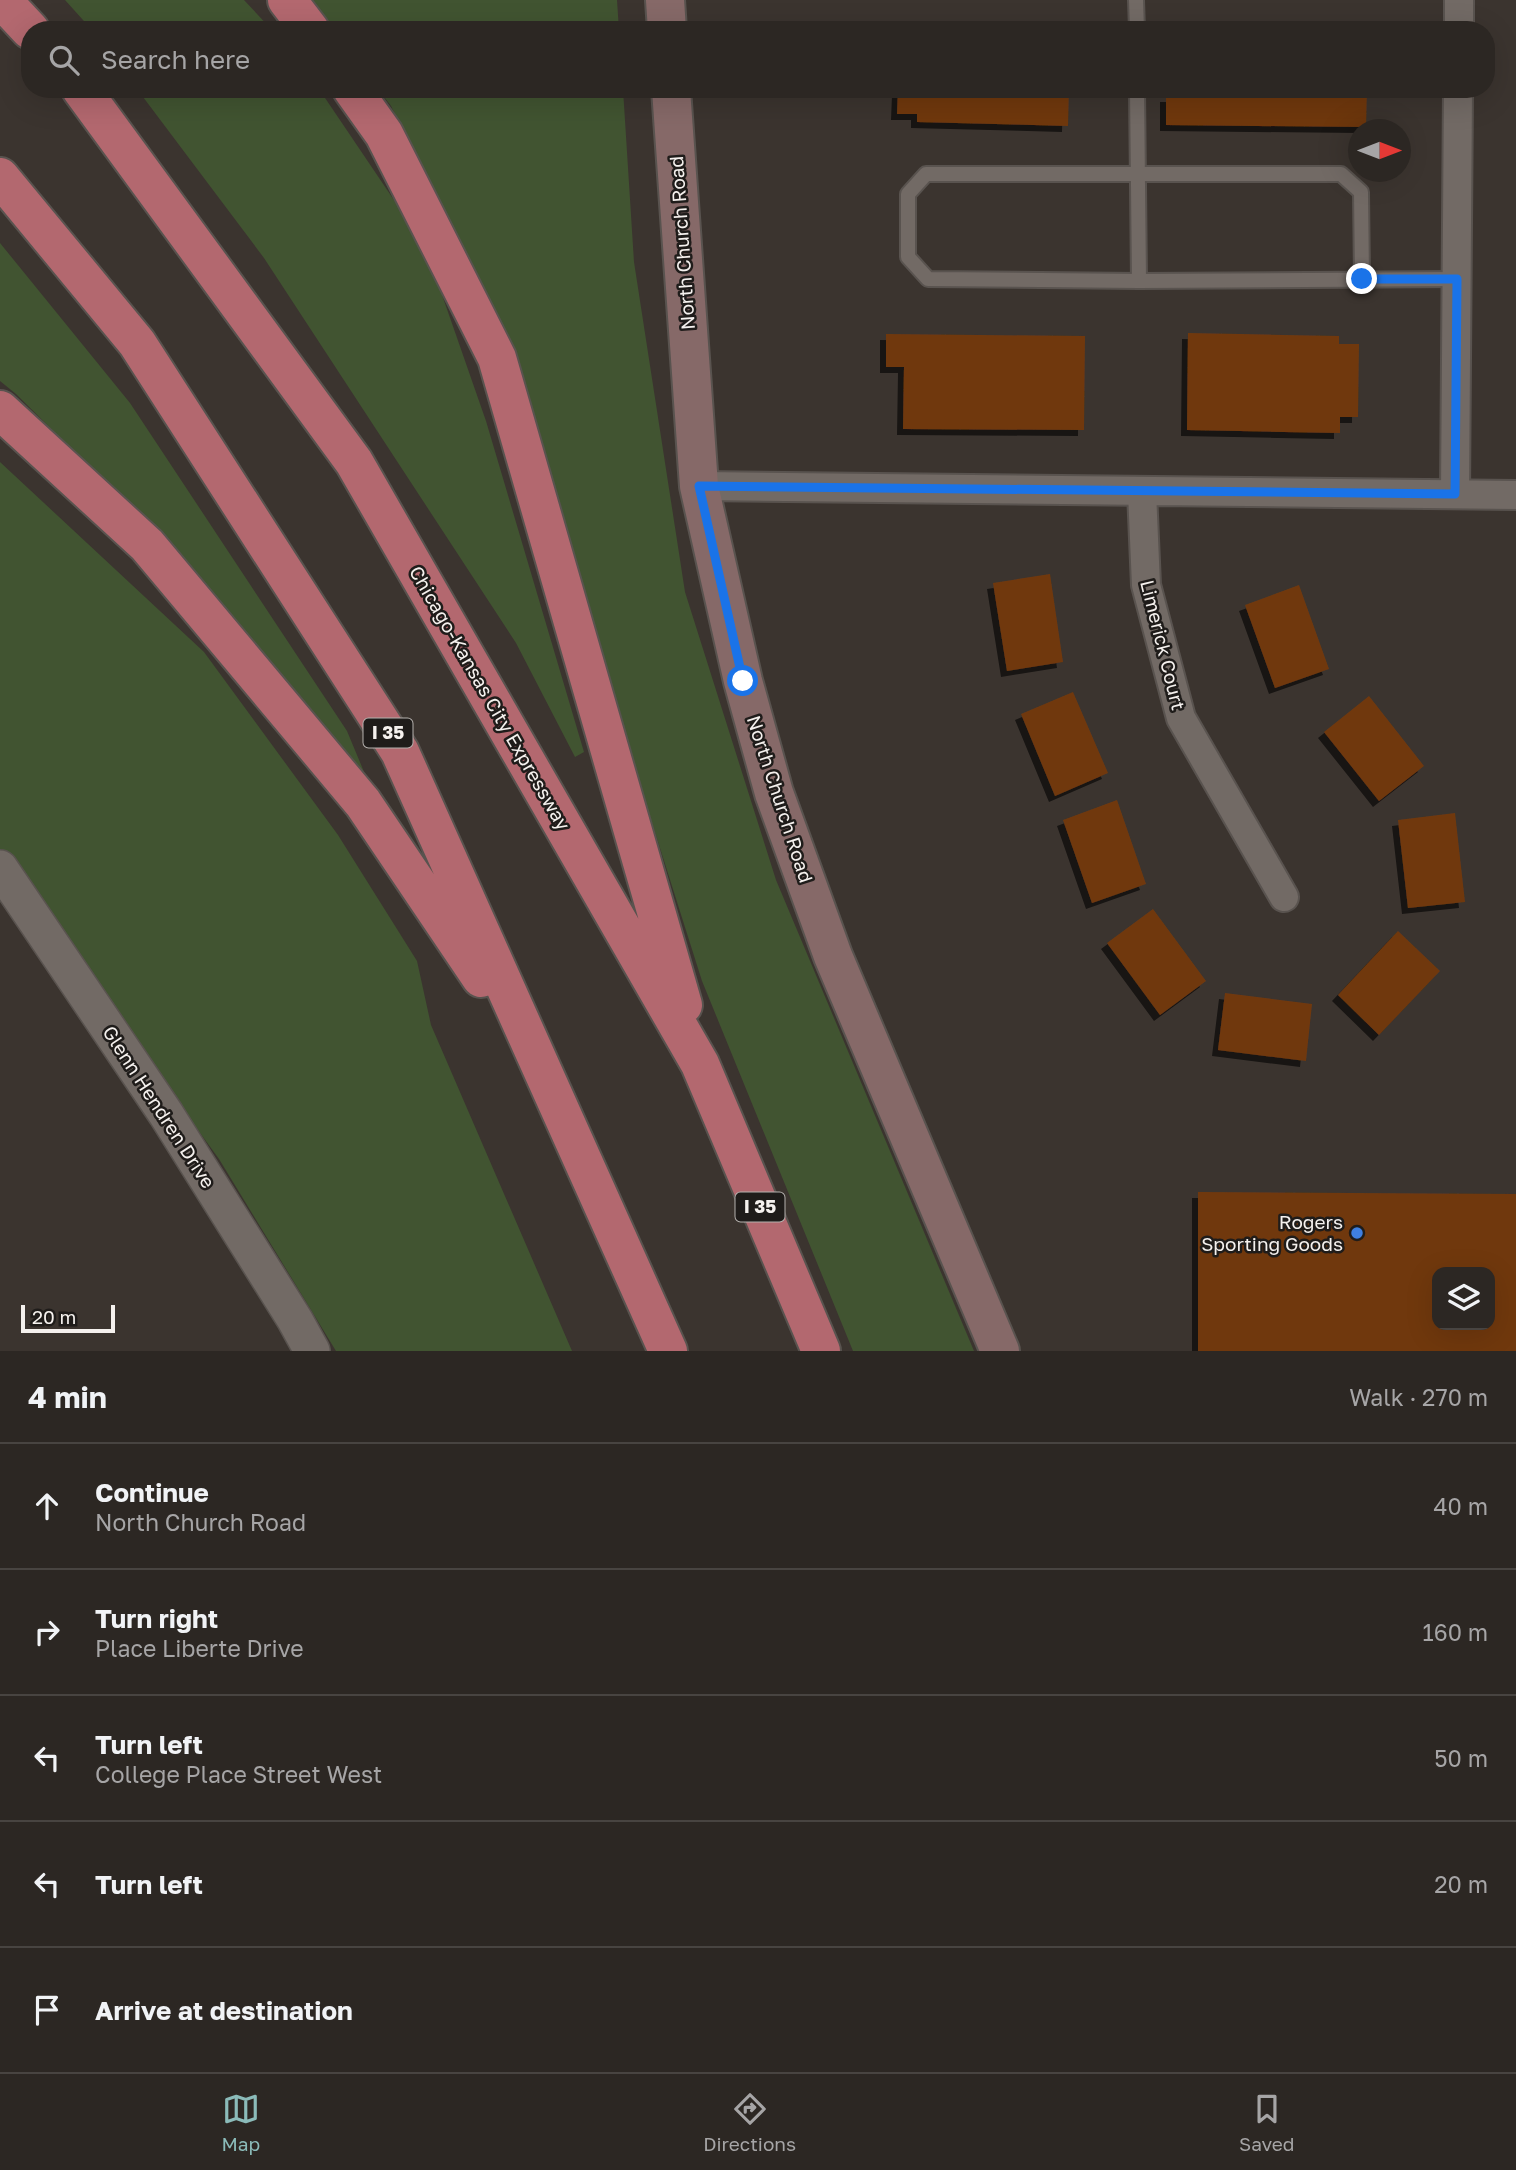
<!DOCTYPE html>
<html lang="en">
<head>
<meta charset="utf-8">
<style>
	:root { --surface:#2c2723; --page:#342f2b; --text:#f1f3f6; --muted:#a6a5a6; --line:#484441; --accent:#8bbbb9 }
	body { margin:0; font-family:"Golos Text",sans-serif; background:var(--page); color:var(--text) }
	.controls { position:absolute; right:21px; bottom:21px; display:grid; overflow:hidden; border-radius:14px; box-shadow:0 7px 28px #0002 }
	.controls button { width:63px; height:63px; display:grid; place-items:center; padding:0; border:0; border-bottom:2px solid var(--line); background:var(--surface); color:var(--text); font:35px sans-serif }
	.compass { position:absolute; left:1348px; top:119px; width:63px; height:63px; border-radius:50%; background:var(--surface); box-shadow:0 7px 28px #0002; rotate:90deg }
	.scale { position:absolute; left:21px; bottom:18px; width:94px; box-sizing:border-box; padding-left:7px; border:4px solid #f5f1ee; border-top:0; font-size:19px; line-height:24px; white-space:nowrap; color:#f5f1ee; -webkit-text-stroke:5px #1f1c1a; paint-order:stroke }
	.stop { position:absolute; width:21px; height:21px; margin:-16px; border:5px solid #1a73e8; border-radius:50%; background:#fff }
	.stop.end { background:#1a73e8; border-color:#fff; box-shadow:0 2px 7px #0008 }
	.list { margin:0; padding:0; list-style:none }
	h2 { display:flex; justify-content:space-between; align-items:center; height:91px; margin:0; padding:0 28px; font-size:30px }
	h2 small { font-size:23px; font-weight:400; color:var(--muted) }
	.list li { display:grid; grid-template-columns:46px 1fr auto; gap:21px; align-items:center; box-sizing:border-box; height:126px; padding:0 28px; border-top:2px solid var(--line) }
	.list b { display:block; font-size:26px; white-space:nowrap }
	.list p { margin:0; font-size:23px; white-space:nowrap; color:var(--muted) }
	.list em { font-size:23px; font-style:normal; color:var(--muted) }
	.icon { flex:none; width:38px; height:38px; fill:none; stroke:currentColor; stroke-width:2; stroke-linecap:round; stroke-linejoin:round }
	.map { position:relative; flex:none; width:1516px; height:1351px; overflow:hidden }
	.search { position:absolute; background:var(--surface); box-shadow:0 7px 28px #0002; left:21px; right:21px; top:21px; height:77px; display:flex; align-items:center; gap:18px; box-sizing:border-box; padding:0 24px; border-radius:28px; color:var(--muted); font-size:26px }
	.sheet { height:721px; background:var(--surface) }
	nav { display:flex; justify-content:space-around; align-items:center; box-sizing:border-box; height:98px; border-top:2px solid var(--line); background:var(--surface); font-size:19px; color:var(--muted) }
	nav a { display:grid; justify-items:center; gap:4px }
	nav .on { color:var(--accent) }
	.map>svg:first-child { display:block }
</style>
</head>
<body>
<div class="map">
<svg width="1516" height="1351" viewBox="0 0 1516 1351">
	<defs>
		<filter id="shadow"><feDropShadow dx="-6" dy="6" stdDeviation="0" flood-color="#0009"/></filter>
	</defs>
	<rect width="100%" height="100%" fill="#3b342f"/>
	<path fill="#415431" d="M65 0H244L272 30H92Z
		M313 0H617L619 30H335Z
		M137 89H319L425 246 486 421 584 752 575 757 516 643 264 258Z
		M378 89H623L634 262 685 592 776 880 974 1351H853L702 981 586 614 505 342 391 106Z
		M0 243 130 403 347 731 367 779 175 552 16 394 0 381Z
		M0 462 204 652 338 835 417 961 431 1025 572 1351H336L219 1159 0 859Z"/>
	<path fill="#703911" fill-rule="evenodd" filter="url(#shadow)" d="M898 89H1069L1068 126 917 122V114H897Z
		M1189 89H1367L1366 127 1166 125V96H1188Z
		M1188 333 1339 336V344H1359L1358 417H1340V433L1187 430Z
		M886 334 1085 336 1084 430 903 429 904 367H886Z
		M1050 574 1063 662 1007 671 993 583Z
		M1299 585 1329 669 1275 688 1245 605Z
		M1073 692 1108 773 1055 796 1021 714Z
		M1369 696 1424 766 1379 801 1324 732Z
		M1117 800 1146 884 1092 903 1063 820Z
		M1455 813 1465 902 1408 908 1398 820Z
		M1153 909 1206 981 1160 1015 1107 943Z
		M1398 931 1440 971 1379 1035 1338 995Z
		M1225 993 1312 1004 1306 1061 1218 1050Z
		M1198 1192 1516 1194V1351H1198ZM1437 1272H1490V1325H1437Z"/>
	<g fill="none" stroke-linecap="round" stroke-linejoin="round">
		<g stroke="#59534f" stroke-width="18">
			<path id="service" d="M1136 0 1137 30
				M1137 89 1139 281 1456 279
				M1139 281 928 279 908 257V194L926 174H1341L1361 192 1362 279"/>
		</g>
		<g stroke="#59534f" stroke-width="32">
			<path id="minor" d="M1459 30V0
				M699 486 1516 495
				M1142 492 1146 585 1181 718 1284 897
				M1455 494 1458 89"/>
		</g>
		<g stroke="#59534f" stroke-width="38">
			<path id="tertiary" d="M0 868 166 1114 295 1320 312 1351"/>
		</g>
		<g stroke="#59534f" stroke-width="42">
			<path id="secondary" d="M665 0 667 30
				M671 89 699 486 743 681 774 793 833 956 1000 1351"/>
		</g>
		<g stroke="#59534f" stroke-width="42">
			<path id="motorway" d="M2 0 30 30
				M287 0 310 30
				M81 89 354 462 700 1064 821 1351
				M352 89 384 134 497 358 683 1005
				M0 177 137 343 400 752 668 1351
				M0 410 147 545 363 803 481 978"/>
		</g>
		<use href="#service" stroke="#726a65" stroke-width="14"/>
		<use href="#minor" stroke="#726a65" stroke-width="28"/>
		<use href="#tertiary" stroke="#726a65" stroke-width="35"/>
		<use href="#secondary" stroke="#866968" stroke-width="38"/>
		<use href="#motorway" stroke="#b3686f" stroke-width="38"/>
	</g>
	<g fill="none" stroke-linecap="round" stroke-linejoin="round">
		<path stroke="#1a73e8" stroke-width="9" d="M743 681 699 486 1455 494 1457 279H1362"/>
	</g>
	<circle fill="#3f7fe0" stroke="#1f1c1a" stroke-width="2.5" cx="1357" cy="1233" r="7"/>
	<g text-anchor="middle" stroke-width="5" stroke-linejoin="round" paint-order="stroke">
		<g fill="#1f1c1a" stroke="#b5b1ae" stroke-width="2">
			<rect x="363.5" y="718.5" width="49" height="29" rx="5"/>
			<rect x="735.5" y="1192.5" width="49" height="29" rx="5"/>
		</g>
		<g font-size="18" font-weight="bold" fill="#f5f1ee">
			<text x="388" y="739">I 35</text>
			<text x="760" y="1213">I 35</text>
		</g>
		<g font-size="19" fill="#f5f1ee" stroke="#1f1c1a">
			<text transform="translate(682 243) rotate(-94)" y="7">North Church Road</text>
			<text transform="translate(1163 645) rotate(76)" y="7">Limerick Court</text>
			<text transform="translate(490 698) rotate(60)" y="7">Chicago-Kansas City Expressway</text>
			<text transform="translate(780 799) rotate(72)" y="7">North Church Road</text>
			<text transform="translate(159 1107) rotate(57)" y="7">Glenn Hendren Drive</text>
		</g>
		<g font-size="19" fill="#f5f1ee" stroke="#1f1c1a" text-anchor="end">
			<text x="1343" y="1229">Rogers<tspan x="1343" dy="22">Sporting Goods</tspan></text>
		</g>
	</g>
</svg>
<div class="controls">
<button><svg class="icon" aria-label="layers" viewBox="0 0 24 24"><path d="M12 4l9 5-9 5-9-5zM3 14l9 5 9-5"/></svg></button>
</div>
<svg class="compass" viewBox="-18 -18 36 36"><path d="M0-13l5 13h-10z" fill="#e53935"/><path d="M0 13l5-13h-10z" fill="#a6a5a6"/></svg>
<div class="scale">20 m</div>
<div class="stop" style="left:743px;top:681px"></div>
<div class="stop end" style="left:1362px;top:279px"></div>
<div class="search"><svg class="icon" aria-label="search" viewBox="0 0 24 24"><circle cx="10" cy="10" r="6"/><path d="M15 15l6 6"/></svg>Search here</div>
</div>
<section class="sheet">
<h2>4 min<small>Walk · 270 m</small></h2>
<ul class="list">
<li><svg class="icon" aria-label="ahead" viewBox="0 0 24 24"><path d="M12 20V5M6 11l6-6 6 6"/></svg><div><b>Continue</b><p>North Church Road</p></div><em>40 m</em></li>
<li><svg class="icon" aria-label="right" viewBox="0 0 24 24"><path d="M7 20v-9h11M14 6l5 5-5 5"/></svg><div><b>Turn right</b><p>Place Liberte Drive</p></div><em>160 m</em></li>
<li><svg class="icon" aria-label="left" viewBox="0 0 24 24"><path d="M17 20v-9H6M10 6l-5 5 5 5"/></svg><div><b>Turn left</b><p>College Place Street West</p></div><em>50 m</em></li>
<li><svg class="icon" aria-label="left" viewBox="0 0 24 24"><path d="M17 20v-9H6M10 6l-5 5 5 5"/></svg><div><b>Turn left</b></div><em>20 m</em></li>
<li><svg class="icon" aria-label="arrive" viewBox="0 0 24 24"><path d="M6 21V4h12l-3 4 3 4H6"/></svg><div><b>Arrive at destination</b></div></li>
</ul>
</section>
<nav>
<a class="on"><svg class="icon" aria-label="map" viewBox="0 0 24 24"><path d="M3 6l6-2 6 2 6-2v14l-6 2-6-2-6 2zM9 4v14M15 6v14"/></svg>Map</a>
<a><svg class="icon" aria-label="directions" viewBox="0 0 24 24"><path d="M12 3l9 9-9 9-9-9zM9 14v-3h6M13 9l2 2-2 2"/></svg>Directions</a>
<a><svg class="icon" aria-label="saved" viewBox="0 0 24 24"><path d="M7 4h10v16l-5-4-5 4z"/></svg>Saved</a>
</nav>
</body>
</html>
